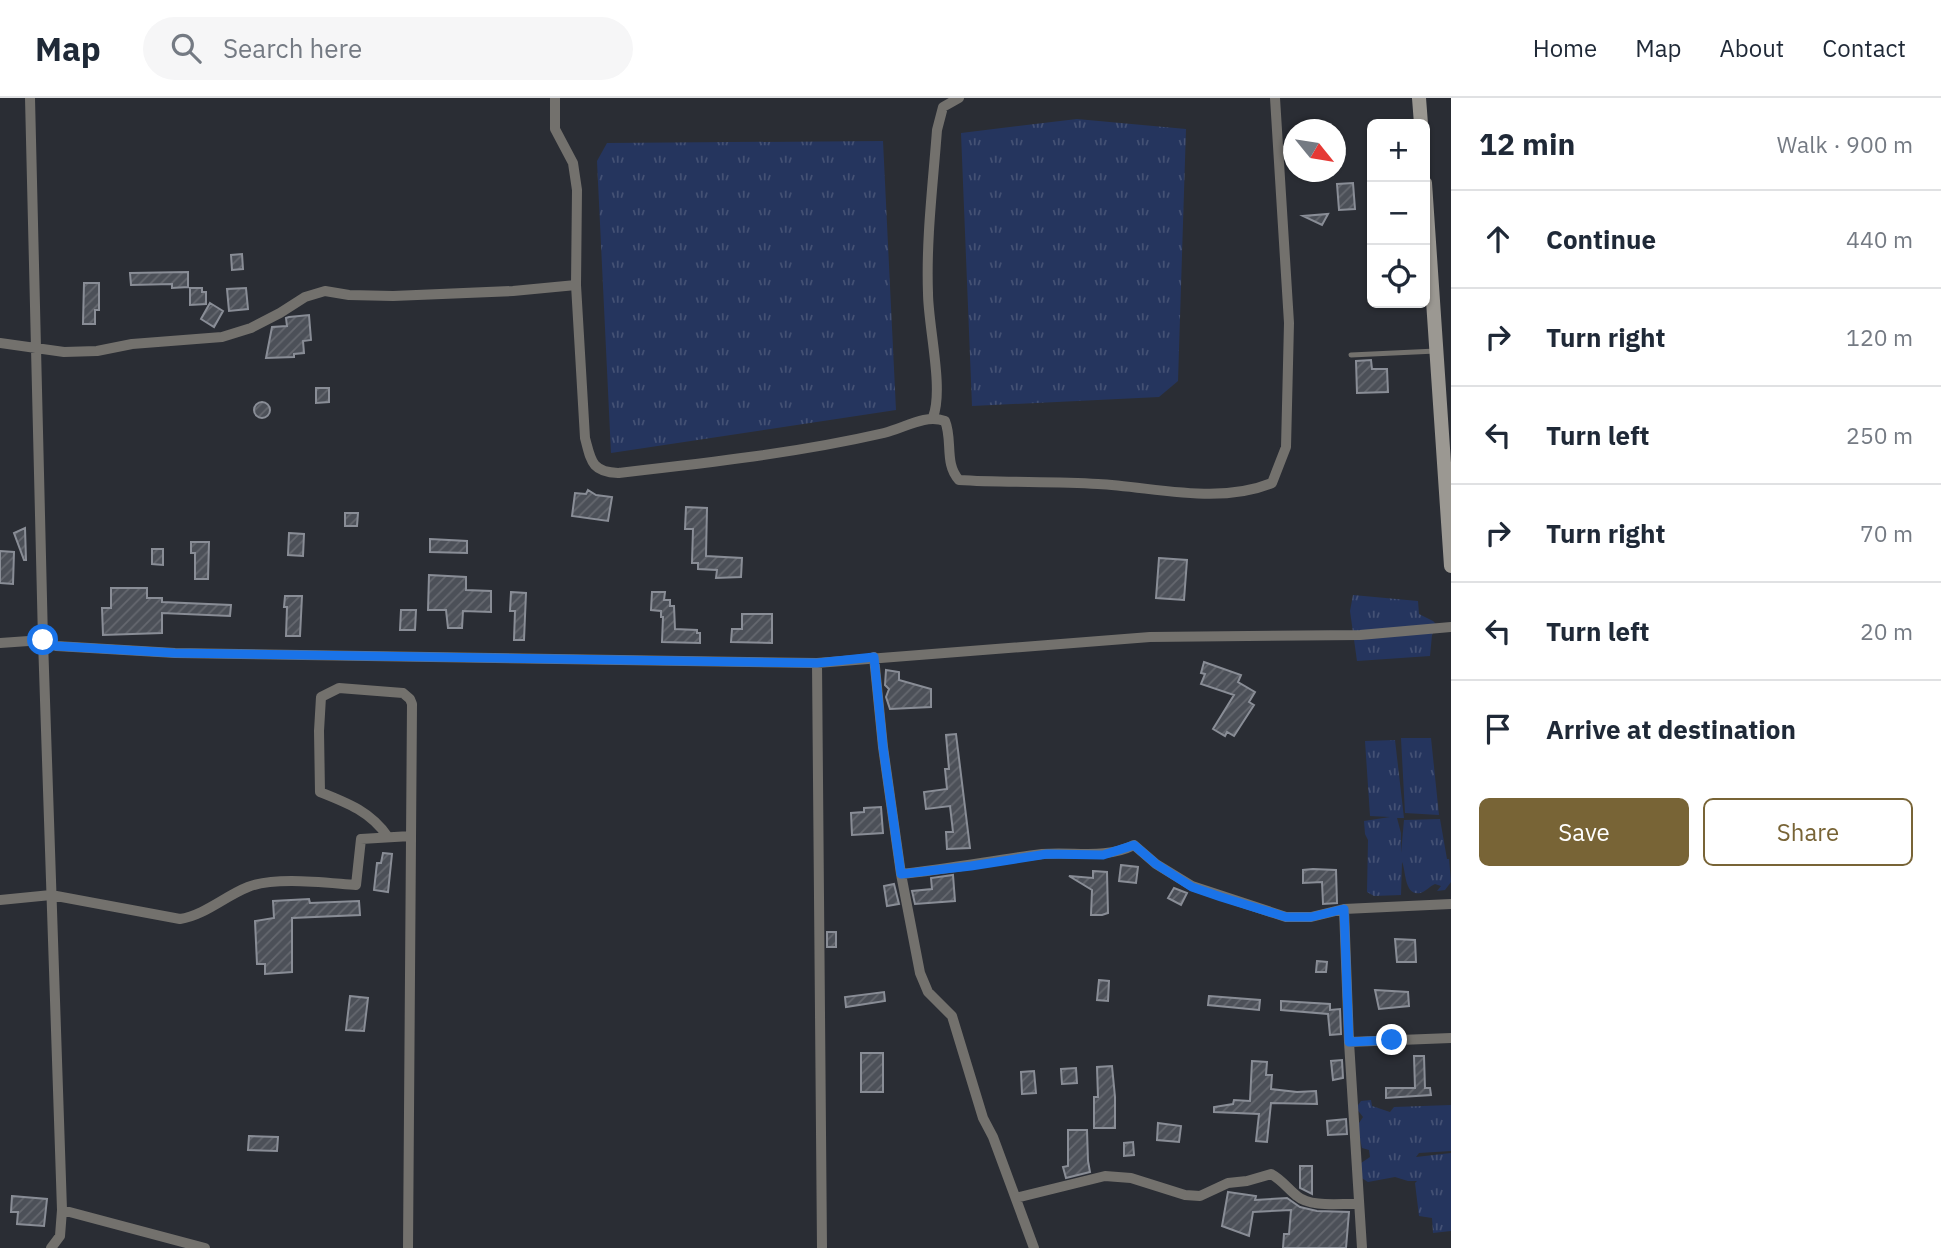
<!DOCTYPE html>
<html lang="en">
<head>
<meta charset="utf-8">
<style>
	:root { --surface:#fff; --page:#f6f6f7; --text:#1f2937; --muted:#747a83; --line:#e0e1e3; --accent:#786436 }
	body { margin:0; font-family:"IBM Plex Sans",sans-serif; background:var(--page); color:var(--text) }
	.controls { position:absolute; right:21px; top:21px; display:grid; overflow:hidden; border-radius:10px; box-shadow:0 2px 5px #0004 }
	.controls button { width:63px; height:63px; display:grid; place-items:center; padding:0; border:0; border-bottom:2px solid var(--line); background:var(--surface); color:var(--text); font:35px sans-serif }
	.compass { position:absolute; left:1283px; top:21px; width:63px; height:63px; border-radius:50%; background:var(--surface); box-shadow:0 2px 5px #0004; rotate:120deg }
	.stop { position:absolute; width:21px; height:21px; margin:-16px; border:5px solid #1a73e8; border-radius:50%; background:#fff }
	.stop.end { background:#1a73e8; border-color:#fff; box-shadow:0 2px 7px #0008 }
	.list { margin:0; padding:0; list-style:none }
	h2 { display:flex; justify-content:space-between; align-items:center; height:91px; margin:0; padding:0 28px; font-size:30px }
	h2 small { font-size:23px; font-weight:400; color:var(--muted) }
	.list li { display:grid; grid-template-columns:46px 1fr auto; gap:21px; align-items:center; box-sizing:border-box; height:98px; padding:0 28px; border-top:2px solid var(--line) }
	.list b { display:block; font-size:26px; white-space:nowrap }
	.list em { font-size:23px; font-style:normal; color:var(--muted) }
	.actions { display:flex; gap:14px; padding:21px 28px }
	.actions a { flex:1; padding:16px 0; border:2px solid var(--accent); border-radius:10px; text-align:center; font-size:24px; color:var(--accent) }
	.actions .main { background:var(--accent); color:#fff }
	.icon { flex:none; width:38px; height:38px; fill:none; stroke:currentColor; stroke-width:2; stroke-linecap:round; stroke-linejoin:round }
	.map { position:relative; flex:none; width:1451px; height:1150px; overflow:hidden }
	header { display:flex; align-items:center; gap:42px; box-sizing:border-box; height:98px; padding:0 35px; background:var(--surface); border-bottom:2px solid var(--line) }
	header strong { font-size:33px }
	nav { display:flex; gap:38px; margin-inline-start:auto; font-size:24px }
	.search { width:490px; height:63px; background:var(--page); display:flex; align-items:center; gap:18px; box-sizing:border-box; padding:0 24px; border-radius:38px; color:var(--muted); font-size:26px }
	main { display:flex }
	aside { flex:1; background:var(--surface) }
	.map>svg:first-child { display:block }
</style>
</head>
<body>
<header>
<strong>Map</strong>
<div class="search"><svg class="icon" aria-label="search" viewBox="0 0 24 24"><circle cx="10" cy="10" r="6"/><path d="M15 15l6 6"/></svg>Search here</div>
<nav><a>Home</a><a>Map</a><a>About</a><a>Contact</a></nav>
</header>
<main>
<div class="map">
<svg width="1451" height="1150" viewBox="0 0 1451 1150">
	<defs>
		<pattern id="grass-tufts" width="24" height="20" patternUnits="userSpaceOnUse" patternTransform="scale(1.75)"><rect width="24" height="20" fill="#25355e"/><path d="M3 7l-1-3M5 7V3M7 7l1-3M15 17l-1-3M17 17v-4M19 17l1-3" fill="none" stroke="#445174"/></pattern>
		<pattern id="building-hatch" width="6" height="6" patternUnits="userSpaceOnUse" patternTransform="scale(1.75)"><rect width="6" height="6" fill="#4c5058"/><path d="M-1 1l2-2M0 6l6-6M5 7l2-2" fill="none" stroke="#65686f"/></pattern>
	</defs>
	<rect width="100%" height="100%" fill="#2a2d34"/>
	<path fill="url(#grass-tufts)" d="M1077 21 1186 31 1178 283 1159 299 972 308 961 35Z
		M883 43 896 312 611 355 597 63 607 45Z
		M1353 497 1418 503 1419 516 1433 523 1436 526 1432 537 1430 558 1357 563 1350 513Z
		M1401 640H1431L1439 717 1405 715Z
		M1395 642 1404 720H1397L1401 735V755L1404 722 1440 721 1447 761H1449L1451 784 1445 792 1437 793 1441 788 1435 786C1430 788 1425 794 1420 795 1404 798 1406 772 1402 764L1401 797 1374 798 1367 794 1368 742 1365 736 1364 723 1390 719 1370 718 1365 643Z
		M1371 1002 1372 1008 1390 1014 1394 1009 1451 1007V1053L1419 1055 1416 1059 1451 1055V1133L1433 1135 1432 1120 1419 1118 1415 1085 1417 1083H1408L1395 1079 1368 1084 1360 1079 1361 1065 1370 1059 1369 1052 1362 1050 1357 1028 1363 1019 1356 1010 1361 1003Z"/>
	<path fill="url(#building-hatch)" stroke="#898d96" stroke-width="2" d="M1353 85 1355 111 1339 112 1337 86Z
		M1328 116 1322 127 1303 118Z
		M242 156 243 171 232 172 231 157Z
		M188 174V189L172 190V186L131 187 130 175Z
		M84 185H99V212H95V226H83Z
		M190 190H202V194H206V206L190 207Z
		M246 190 248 211 229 213 227 191Z
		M210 205 223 213 214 229 201 221Z
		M309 217 311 242 303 243 304 255 294 256V259L266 260 272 229 287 228 286 220 289 219Z
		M1371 262 1372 271H1387L1388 294 1357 295 1356 263Z
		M316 290H329V304L316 305Z
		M254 312a8 8 0 1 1 16 0a8 8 0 1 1-16 0Z
		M588 392 596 397 612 399 608 423 572 418 575 395 586 396Z
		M686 409 707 410 706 458 742 460 741 479 716 480 717 472 698 471V465H692L693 431H685Z
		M345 415H358L357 428H345Z
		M25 430 26 462H24L14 435Z
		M289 435 304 436 303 458 288 457Z
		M430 441 467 443V455L430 454Z
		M191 444H209L208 481H195V455H191Z
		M152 451H163V467L152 466Z
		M0 453 14 454 13 486 0 485Z
		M1159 460 1187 462 1184 502 1156 500Z
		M429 477 466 479V492L491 493V514L463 513 462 530H448L446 512H428Z
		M111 490H147V500H162V504L231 507 230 518 162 515V535L103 537 102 510H111Z
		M511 494 526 495 524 542H514L515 513H510Z
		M652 494H665L664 502H670V508H674L675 531 697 532V535H700V545L662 544 663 519H661V513L651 512Z
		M285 498H302L300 538H286L287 509H284Z
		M401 512H416L415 532H400Z
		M742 516H772V545L731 544 732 531H742Z
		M1204 564 1241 577 1238 584 1255 594 1249 604 1254 607 1234 638 1227 634 1225 638 1213 631 1234 597 1201 586 1205 576 1201 575Z
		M886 572 899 574V582L931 591V609L890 611 886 599 889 591 885 587Z
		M956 636 970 750 947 751 946 734H953L950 708 926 711 924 694 947 691 945 671H949L946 637Z
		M881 709 883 735 852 737 851 715 864 714V710Z
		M383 755 392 756 388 794 374 792 377 765H381Z
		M1121 767 1138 769 1136 785 1119 783Z
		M1313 771 1336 772 1337 805 1323 806 1322 784 1303 785V772Z
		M1093 773 1107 774 1108 815 1102 817H1091L1092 792 1069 778 1093 780Z
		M953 777 955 803 915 806 912 793 932 791 931 780Z
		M894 786 899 806 887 808 884 788Z
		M1174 790 1187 795 1181 807 1168 800Z
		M309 801 310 805 359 803 360 817 292 820V874L265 876V866H257L255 823 274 820 273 803Z
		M827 834H836V849H827Z
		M1395 841 1415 842 1416 864H1397Z
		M1317 863 1327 864 1326 874H1316Z
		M1099 882 1109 883 1108 903 1097 902Z
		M1375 892 1408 894 1409 908 1379 911Z
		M884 894 885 903 846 909 845 899Z
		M350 898 368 900 364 933 346 932Z
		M1209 898 1260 902 1259 912 1208 907Z
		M1281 903 1330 906V912L1340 911 1341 936 1330 937 1328 916 1281 912Z
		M861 955H883V994H861Z
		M1414 958H1424L1425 990H1430L1431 997 1386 1000V990H1415Z
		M1342 962 1343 980 1333 982 1331 963Z
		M1252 963 1267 964 1266 977H1272L1271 991 1297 994 1316 993 1317 1006 1271 1005 1267 1044 1256 1043 1259 1016 1214 1014V1009L1233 1006 1234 1002 1250 1003Z
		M1112 968 1115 999V1030H1094V999H1098L1097 969Z
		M1076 970 1077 985 1062 986 1061 971Z
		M1034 973 1036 995 1022 996 1021 974Z
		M1346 1021 1347 1036 1328 1037 1327 1023Z
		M1158 1025 1181 1028 1179 1044 1157 1042Z
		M1068 1032H1087L1088 1063 1090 1074 1066 1080 1063 1069 1068 1068Z
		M249 1038 278 1039 277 1053 248 1052Z
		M1133 1044 1134 1057 1124 1058V1045Z
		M1300 1068H1312V1096L1300 1090Z
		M1228 1094 1256 1098 1255 1102 1287 1100 1300 1109 1317 1113 1349 1114 1346 1150H1283L1284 1136H1289L1291 1112 1253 1114 1249 1138 1222 1128Z
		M12 1098 47 1101 44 1128 17 1126 18 1114H11Z"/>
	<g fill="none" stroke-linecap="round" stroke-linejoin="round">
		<path stroke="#73716d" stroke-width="5" d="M1351 257 1436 253"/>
		<path stroke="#73716d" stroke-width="10" d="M30 0 43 542 62 1112 60 1138 51 1150
			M555 0V31L573 65 577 92 576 187 585 340C591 362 591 374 618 375 707 365 797 355 884 335 905 330 924 316 945 323 953 342 944 366 959 382 1005 385 1052 383 1098 386 1155 389 1218 407 1272 385L1286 349 1289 225 1275 0
			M0 245 64 254 97 253 132 246 222 239 251 230 280 215 305 199 325 193 349 197 393 198 513 193 576 187
			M933 319C944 291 928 227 928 195 926 141 933 86 937 32L943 9 959 0
			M0 545 43 542 56 548 175 555 817 565 1150 539 1360 537 1451 529
			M874 559 883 649 901 776 920 875 928 894 952 918 983 1020 993 1039 1034 1150
			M817 565 822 1150
			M388 739C371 714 348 705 320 694L319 633 321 599 339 590 403 595 410 601 412 606 408 1150
			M901 776C949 771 995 762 1042 756 1074 753 1104 762 1134 747L1156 766 1192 788 1286 819H1311L1344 811 1451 806
			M0 802 51 797 180 821C205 817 225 798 248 789 275 778 327 785 356 787L361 741 411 738
			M1344 811 1349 944 1362 1150
			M1349 944 1451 940
			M1016 1100 1105 1078 1131 1080 1185 1097 1200 1098 1228 1085 1247 1083 1271 1076C1282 1082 1287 1090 1297 1098 1311 1110 1342 1105 1359 1106
			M62 1112 205 1150"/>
		<path stroke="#9b9892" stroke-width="14" d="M1419 0 1421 26
			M1425 85 1451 468"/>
	</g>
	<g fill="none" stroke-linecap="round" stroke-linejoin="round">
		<path stroke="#1a73e8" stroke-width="9" d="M43 542 56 548 175 555 817 565 874 559 883 649 901 776 971 768 1047 756 1103 757 1134 747 1156 766 1192 789 1221 799 1286 819H1311L1344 811 1349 944 1392 942"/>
	</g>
</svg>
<div class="controls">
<button>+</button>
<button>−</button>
<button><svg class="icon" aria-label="locate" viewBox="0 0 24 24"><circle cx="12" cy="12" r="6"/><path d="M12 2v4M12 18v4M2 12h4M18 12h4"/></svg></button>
</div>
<svg class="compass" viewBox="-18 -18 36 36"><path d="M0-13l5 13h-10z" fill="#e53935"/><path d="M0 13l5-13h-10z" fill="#747a83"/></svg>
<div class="stop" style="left:43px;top:542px"></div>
<div class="stop end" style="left:1392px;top:942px"></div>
</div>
<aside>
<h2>12 min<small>Walk · 900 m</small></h2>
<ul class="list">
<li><svg class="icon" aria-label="ahead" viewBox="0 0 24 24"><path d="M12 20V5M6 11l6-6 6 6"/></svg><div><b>Continue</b></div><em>440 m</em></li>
<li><svg class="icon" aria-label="right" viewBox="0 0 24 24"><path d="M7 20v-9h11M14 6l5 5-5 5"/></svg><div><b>Turn right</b></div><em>120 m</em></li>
<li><svg class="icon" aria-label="left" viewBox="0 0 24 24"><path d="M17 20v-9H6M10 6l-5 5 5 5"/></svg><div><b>Turn left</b></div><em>250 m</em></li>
<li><svg class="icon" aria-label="right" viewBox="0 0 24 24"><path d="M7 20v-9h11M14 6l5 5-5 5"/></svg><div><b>Turn right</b></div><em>70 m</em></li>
<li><svg class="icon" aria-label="left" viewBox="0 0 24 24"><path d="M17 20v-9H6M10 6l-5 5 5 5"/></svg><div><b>Turn left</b></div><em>20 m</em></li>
<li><svg class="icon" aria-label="arrive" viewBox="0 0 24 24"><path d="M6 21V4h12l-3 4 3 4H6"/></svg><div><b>Arrive at destination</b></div></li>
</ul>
<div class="actions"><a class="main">Save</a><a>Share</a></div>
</aside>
</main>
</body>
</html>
